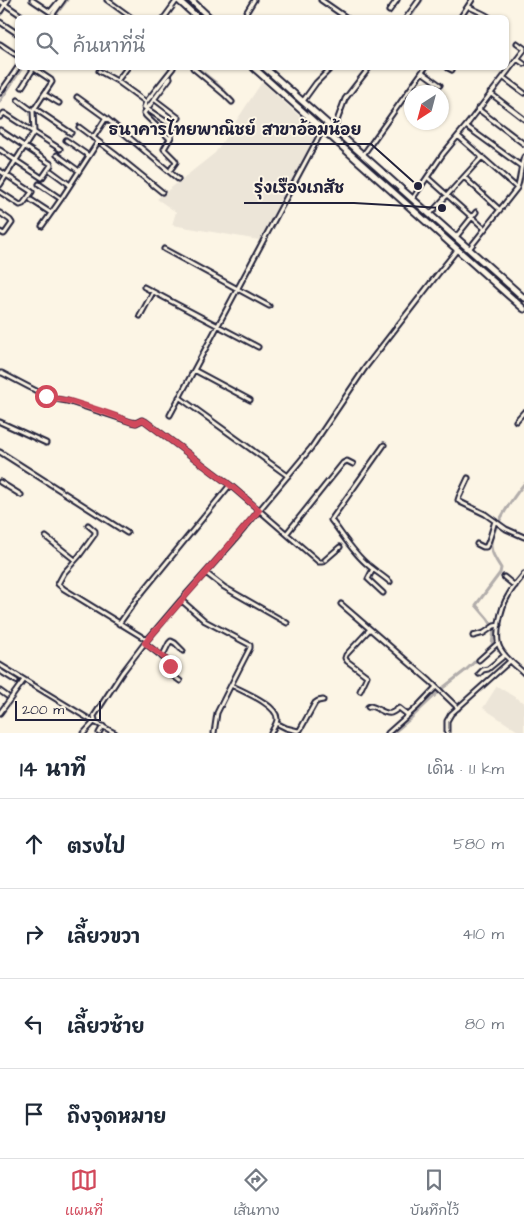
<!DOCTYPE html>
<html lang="th">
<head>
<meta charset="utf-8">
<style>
	:root { --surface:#fff; --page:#f6f6f7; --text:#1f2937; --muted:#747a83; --line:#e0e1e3; --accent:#d1495b }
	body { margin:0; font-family:"Architects Daughter","Playpen Sans Thai",sans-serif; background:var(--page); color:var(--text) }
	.compass { position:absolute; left:404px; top:85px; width:45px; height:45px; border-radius:50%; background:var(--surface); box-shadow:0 1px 4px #0004; rotate:216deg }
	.scale { position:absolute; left:15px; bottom:12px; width:86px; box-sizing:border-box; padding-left:5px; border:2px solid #22223b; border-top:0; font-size:14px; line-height:18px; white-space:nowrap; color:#22223b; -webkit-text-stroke:4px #fcf5e5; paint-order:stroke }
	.stop { position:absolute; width:15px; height:15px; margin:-11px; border:4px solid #d1495b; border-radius:50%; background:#fff }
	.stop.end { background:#d1495b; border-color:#fff; box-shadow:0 1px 5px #0008 }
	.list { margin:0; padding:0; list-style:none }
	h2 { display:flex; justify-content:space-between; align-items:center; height:65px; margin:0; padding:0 20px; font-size:21px }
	h2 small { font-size:16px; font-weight:400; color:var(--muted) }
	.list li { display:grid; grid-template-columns:32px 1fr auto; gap:15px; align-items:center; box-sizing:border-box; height:90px; padding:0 20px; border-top:1px solid var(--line) }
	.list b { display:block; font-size:19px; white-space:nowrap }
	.list em { font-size:16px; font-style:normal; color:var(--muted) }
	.icon { flex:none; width:28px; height:28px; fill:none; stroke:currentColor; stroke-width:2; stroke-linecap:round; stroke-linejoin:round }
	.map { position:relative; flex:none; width:524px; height:733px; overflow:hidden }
	.search { position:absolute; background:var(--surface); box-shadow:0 1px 4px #0004; left:15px; right:15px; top:15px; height:55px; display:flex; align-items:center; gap:12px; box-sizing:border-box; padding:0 18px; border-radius:8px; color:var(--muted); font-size:19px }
	.sheet { height:425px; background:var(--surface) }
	nav { display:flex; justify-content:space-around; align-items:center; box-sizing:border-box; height:70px; border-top:1px solid var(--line); background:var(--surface); font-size:14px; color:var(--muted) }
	nav a { display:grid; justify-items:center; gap:2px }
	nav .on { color:var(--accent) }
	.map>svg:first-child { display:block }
</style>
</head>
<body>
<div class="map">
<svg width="524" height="733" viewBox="0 0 524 733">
	<rect width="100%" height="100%" fill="#fcf5e5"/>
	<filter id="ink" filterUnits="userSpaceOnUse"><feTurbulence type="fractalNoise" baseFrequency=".02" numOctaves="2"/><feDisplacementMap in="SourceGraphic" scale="10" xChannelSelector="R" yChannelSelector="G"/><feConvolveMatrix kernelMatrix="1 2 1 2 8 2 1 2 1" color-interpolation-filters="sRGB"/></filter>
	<g filter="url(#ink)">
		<path fill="#ece5d8" d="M262 82 320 135 265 241 172 225 176 212 157 199 215 153Z
			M497 686 524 703V733H521L483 708Z"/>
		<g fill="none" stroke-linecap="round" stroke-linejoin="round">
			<path stroke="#b2adab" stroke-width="3" d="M111 0 134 18
				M53 18 67 0
				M410 18 422 0
				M197 68 216 83 232 99
				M0 101 22 68
				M344 103 352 92
				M393 733 411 718 444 687 466 670 492 645 494 629 488 619 476 605 500 573 501 568C497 562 491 553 491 546 490 531 514 496 524 484"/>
			<g stroke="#22223b" stroke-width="7">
				<path id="minor" d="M32 0 50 12 60 0
					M107 0 132 18
					M321 0 347 18
					M0 1 25 18
					M468 6C475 11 483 12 490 18
					M389 11 397 0
					M0 12 8 0
					M50 18 63 0
					M164 18 177 0
					M243 18 254 0
					M406 18 419 0
					M460 18 472 0
					M0 22 18 34
					M517 43 524 48
					M0 44 18 56
					M517 59 524 64
					M193 68 224 94 232 102
					M448 68 452 70
					M99 71 117 81 146 102 144 107 174 127
					M422 72 440 85
					M170 78 144 113 146 116 170 139
					M504 78 524 93
					M117 81 127 68
					M22 87 34 68
					M0 93 18 67
					M490 93 524 119
					M44 94 59 103
					M77 97 106 118 178 179
					M154 99 179 118
					M18 100 33 111
					M303 101 316 83 331 68
					M146 102 173 68
					M34 108 71 133
					M478 109 524 144
					M0 117 4 113 60 149
					M466 126 521 166
					M79 127 115 154 162 192
					M334 129 345 99 369 68
					M0 130 51 164V165L42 178 0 150
					M458 136 517 188
					M93 138 106 118
					M66 140 89 156
					M57 155 79 171
					M363 155 425 68
					M171 169 176 162 175 160 164 149 171 137 172 132
					M0 171 32 192 23 204 20 205 0 192
					M51 171 70 185
					M464 177 500 210
					M428 178 485 229
					M39 184 61 199
					M0 185 34 132 33 111 52 82 51 80 33 68
					M413 198 443 154 466 126 524 50
					M31 200 51 213
					M0 213 10 220 12 223 5 233 4 234 0 232
					M430 214 482 157
					M42 226 61 199 98 142
					M456 237 476 212
					M164 249 269 306
					M469 249 517 188C521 178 520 168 524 157
					M144 287 258 347
					M140 316 153 292
					M194 370 250 400
					M0 373H2L50 398 67 401 131 422 136 423 142 420 145 421 230 485 319 562H322
					M179 397 288 476
					M170 415 323 129
					M516 421 524 412
					M0 422 46 443
					M384 445 331 520C343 535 353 553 368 565 375 571 383 576 390 582
					M0 452 127 533
					M468 478 459 497 458 500 460 502 485 514 506 529 524 537
					M0 482 21 495
					M88 525 95 531V534L79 556 64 573 58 584 64 589 147 640
					M287 533 343 463 347 461 353 464
					M46 537 75 560
					M477 544 483 547H486C490 540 492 530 495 521
					M325 560 340 547
					M373 569 368 579 383 593
					M206 573 224 587 287 623
					M524 574C519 581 512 588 508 596 501 607 494 637 500 648 505 658 516 666 524 673
					M504 577 515 586
					M181 600 205 621 250 645V648L231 685C242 691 278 705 277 719 277 723 273 729 271 733
					M341 604 430 681 458 708
					M119 624 136 600 230 485
					M473 636 484 633 494 626 499 625
					M145 643 170 663 171 664 168 669V672L180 681
					M162 657 169 643 171 641 175 643 183 651
					M479 660 498 643
					M0 665 94 722 115 733
					M0 671 16 681
					M479 674 483 670 488 669 505 655
					M0 691 7 696
					M360 691 367 676 347 661 345 658 346 655 370 629
					M368 707 370 706C377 707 385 715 391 713 394 712 396 710 399 708L408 715
					M0 713 24 680
					M276 723 286 728 298 731 300 730 315 703 318 701 323 700
					M84 733 94 722 95 720 94 716 122 673 147 640 181 600 232 543 311 448 365 368 437 275 457 250
					M99 733 103 726
					M214 733 217 713 231 685
					M388 733 416 708 436 687
					M447 733V721L451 714 510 661"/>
			</g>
			<g stroke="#22223b" stroke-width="9">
				<path id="primary" d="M178 0 198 18
					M191 0 210 18
					M254 68 524 309
					M265 68 524 298"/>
			</g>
			<use href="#minor" stroke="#fcf5e5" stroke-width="3"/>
			<use href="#primary" stroke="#fcf5e5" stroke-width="5"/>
		</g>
	</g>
	<g fill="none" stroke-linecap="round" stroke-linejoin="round" filter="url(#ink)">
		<path stroke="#d1495b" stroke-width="6" d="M46 396C53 399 61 399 69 401 90 407 111 414 131 422L136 423 142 420 145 421 230 485 259 510C222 555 183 598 145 643L151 648 160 654 170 663V666"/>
	</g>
	<path fill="none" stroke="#22223b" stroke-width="2" d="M418 186L371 144H98M442 208L354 203H244"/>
	<g fill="#22223b" stroke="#fcf5e5" stroke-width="2">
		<circle cx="418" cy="186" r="5"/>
		<circle cx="442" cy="208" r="5"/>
	</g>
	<g font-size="16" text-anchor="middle" font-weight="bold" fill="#22223b" stroke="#fcf5e5" stroke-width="4" stroke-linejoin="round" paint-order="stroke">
		<text x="235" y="135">ธนาคารไทยพาณิชย์ สาขาอ้อมน้อย</text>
		<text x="299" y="193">รุ่งเรืองเภสัช</text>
	</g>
</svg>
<svg class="compass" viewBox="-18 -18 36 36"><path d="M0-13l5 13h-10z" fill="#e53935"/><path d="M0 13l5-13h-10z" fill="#747a83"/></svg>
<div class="scale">200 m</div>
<div class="stop" style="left:46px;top:396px"></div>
<div class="stop end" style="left:170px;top:666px"></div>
<div class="search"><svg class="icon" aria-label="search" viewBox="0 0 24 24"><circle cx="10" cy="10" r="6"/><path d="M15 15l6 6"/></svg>ค้นหาที่นี่</div>
</div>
<section class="sheet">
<h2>14 นาที<small>เดิน · 1.1 km</small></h2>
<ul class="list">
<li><svg class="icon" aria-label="ahead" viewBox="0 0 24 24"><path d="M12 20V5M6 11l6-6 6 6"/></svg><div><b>ตรงไป</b></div><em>580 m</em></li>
<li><svg class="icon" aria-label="right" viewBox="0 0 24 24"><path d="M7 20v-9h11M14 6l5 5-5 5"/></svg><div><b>เลี้ยวขวา</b></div><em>410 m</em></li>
<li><svg class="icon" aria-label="left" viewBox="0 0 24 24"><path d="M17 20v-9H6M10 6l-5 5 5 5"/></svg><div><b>เลี้ยวซ้าย</b></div><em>80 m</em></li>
<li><svg class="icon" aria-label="arrive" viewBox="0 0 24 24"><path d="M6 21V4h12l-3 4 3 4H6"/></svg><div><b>ถึงจุดหมาย</b></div></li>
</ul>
</section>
<nav>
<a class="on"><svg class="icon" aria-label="map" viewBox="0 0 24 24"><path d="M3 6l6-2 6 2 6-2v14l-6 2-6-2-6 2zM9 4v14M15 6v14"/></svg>แผนที่</a>
<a><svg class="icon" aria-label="directions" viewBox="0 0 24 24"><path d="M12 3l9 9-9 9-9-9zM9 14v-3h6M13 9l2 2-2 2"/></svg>เส้นทาง</a>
<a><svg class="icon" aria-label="saved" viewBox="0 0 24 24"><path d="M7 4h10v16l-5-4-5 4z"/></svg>บันทึกไว้</a>
</nav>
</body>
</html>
